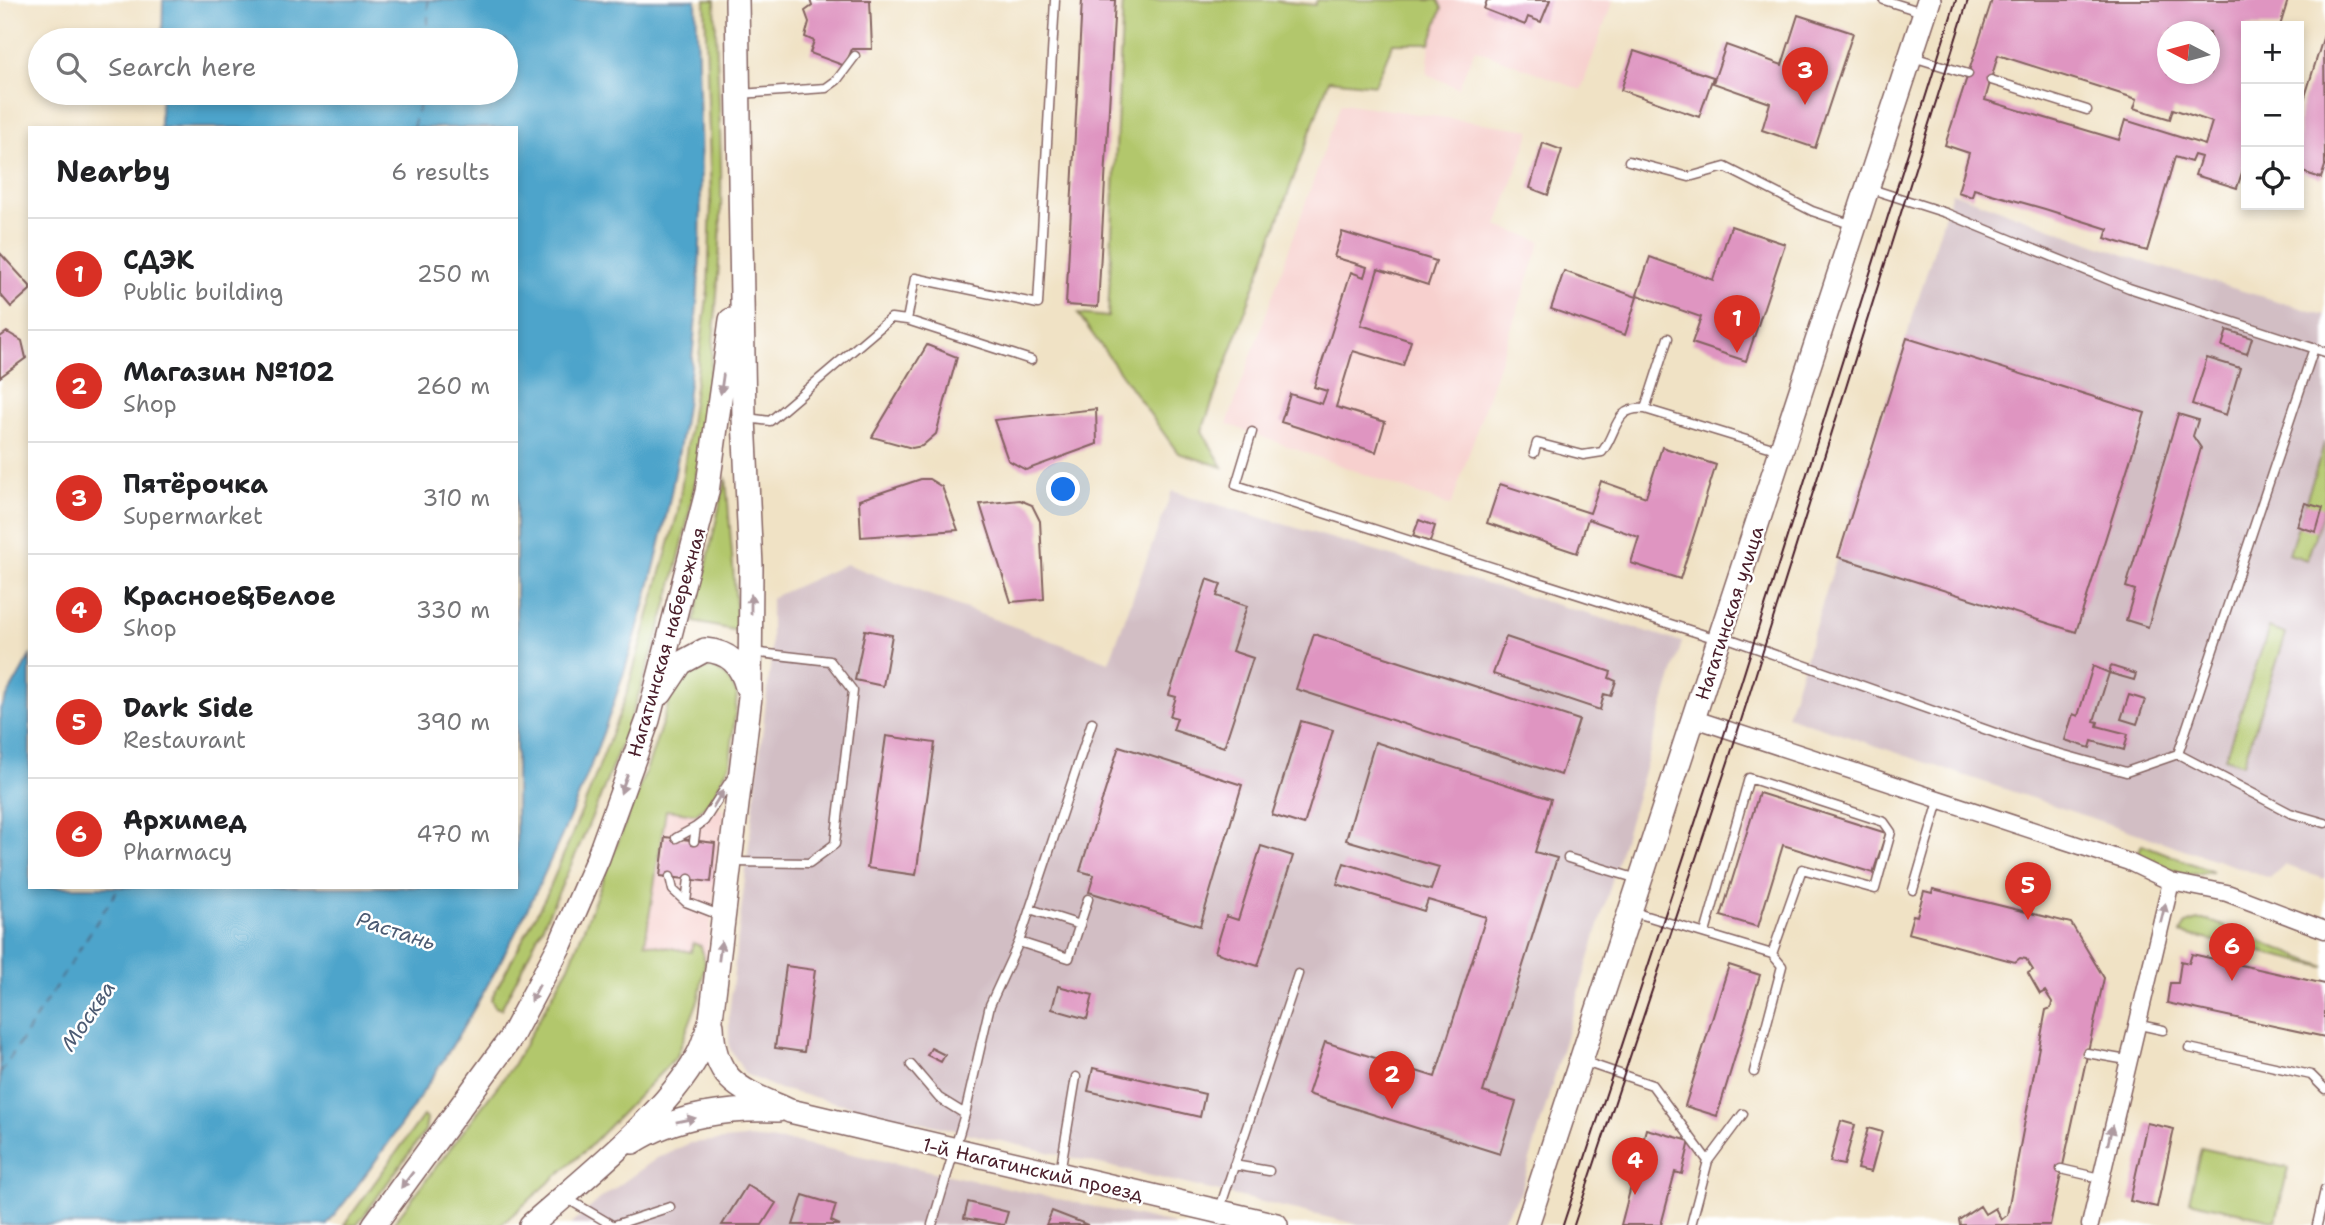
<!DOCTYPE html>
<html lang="en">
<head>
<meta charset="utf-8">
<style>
	:root { --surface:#fff; --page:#f2f2f2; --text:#202124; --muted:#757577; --line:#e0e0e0; --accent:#d93025 }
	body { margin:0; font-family:"Shantell Sans",sans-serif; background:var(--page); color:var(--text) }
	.controls { position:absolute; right:21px; top:21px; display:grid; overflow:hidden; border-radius:0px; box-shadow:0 4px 10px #0003 }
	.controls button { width:63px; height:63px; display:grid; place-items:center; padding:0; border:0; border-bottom:2px solid var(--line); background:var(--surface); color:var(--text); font:35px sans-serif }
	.compass { position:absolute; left:2157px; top:21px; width:63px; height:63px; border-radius:50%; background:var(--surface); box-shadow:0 4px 10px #0003; rotate:276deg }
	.you { position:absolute; left:1064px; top:490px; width:24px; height:24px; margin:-18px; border:5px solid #fff; border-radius:50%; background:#1a73e8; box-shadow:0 0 0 10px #1a73e833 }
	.badge { display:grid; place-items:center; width:46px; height:46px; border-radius:50%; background:var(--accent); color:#fff; font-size:23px; font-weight:700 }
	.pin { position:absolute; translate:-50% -58px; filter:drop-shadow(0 2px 4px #0008) }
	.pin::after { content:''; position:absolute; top:37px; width:24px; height:21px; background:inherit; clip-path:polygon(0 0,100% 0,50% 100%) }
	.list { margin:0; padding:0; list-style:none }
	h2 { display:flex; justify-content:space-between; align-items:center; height:91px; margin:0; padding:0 28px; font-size:30px }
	h2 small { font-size:23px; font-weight:400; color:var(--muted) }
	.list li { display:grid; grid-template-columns:46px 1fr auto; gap:21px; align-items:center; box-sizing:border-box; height:112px; padding:0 28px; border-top:2px solid var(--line) }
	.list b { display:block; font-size:26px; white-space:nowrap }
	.list p { margin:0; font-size:23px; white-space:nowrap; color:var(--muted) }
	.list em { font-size:23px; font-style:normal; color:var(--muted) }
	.icon { flex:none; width:38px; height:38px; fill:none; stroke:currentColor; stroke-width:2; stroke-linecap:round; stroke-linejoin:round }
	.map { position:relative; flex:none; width:2325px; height:1225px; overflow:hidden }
	.search { position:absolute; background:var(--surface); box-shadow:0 4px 10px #0003; left:28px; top:28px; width:490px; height:77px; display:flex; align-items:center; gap:18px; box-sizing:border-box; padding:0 24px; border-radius:38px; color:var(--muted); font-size:26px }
	.panel { position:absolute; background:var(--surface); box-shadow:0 4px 10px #0003; left:28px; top:126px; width:490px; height:763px; border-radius:0px }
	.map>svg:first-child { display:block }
</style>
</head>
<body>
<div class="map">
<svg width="2325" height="1225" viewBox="0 0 2325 1225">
	<rect width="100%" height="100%" fill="#fff"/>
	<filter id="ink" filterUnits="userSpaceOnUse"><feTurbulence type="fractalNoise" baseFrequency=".0143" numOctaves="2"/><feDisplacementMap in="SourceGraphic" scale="14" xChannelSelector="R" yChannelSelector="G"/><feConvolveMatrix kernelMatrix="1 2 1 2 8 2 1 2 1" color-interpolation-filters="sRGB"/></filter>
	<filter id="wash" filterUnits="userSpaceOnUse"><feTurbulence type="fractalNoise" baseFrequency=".00686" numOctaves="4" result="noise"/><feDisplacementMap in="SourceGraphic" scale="28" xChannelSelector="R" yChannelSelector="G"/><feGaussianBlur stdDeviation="1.57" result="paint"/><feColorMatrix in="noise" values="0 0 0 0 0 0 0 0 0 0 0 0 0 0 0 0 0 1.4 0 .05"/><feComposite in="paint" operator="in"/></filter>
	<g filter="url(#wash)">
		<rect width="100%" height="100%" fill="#f0e2c5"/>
		<path fill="#f7d0ce" d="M1438 0H1613L1581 90 1475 49 1458 88 1427 74 1430 43 1442 8Z
			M1341 103 1531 130 1497 226 1541 241 1451 506 1227 424Z
			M663 802 725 809 706 964 639 956Z"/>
		<path fill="#d2bec4" d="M1952 192 2150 264 2325 315V879L2284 865 2270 878 1787 716Z
			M1172 491 1682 642 1520 1194 1499 1225H1360L779 1089 745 1074 729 1047V1014L771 659V598L846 564 1109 662Z
			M745 1138 797 1142 1178 1225H571L600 1199 657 1158 690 1143Z"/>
		<path fill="#b2c76c" stroke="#7e734c" stroke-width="2" d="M705 0H715C717 81 724 162 720 243 715 346 704 458 679 558 640 716 576 865 501 1009L495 1007 491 999 547 894 582 811 626 696 678 512 708 291 711 202Z
			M1123 0H1267L1315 5 1317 0H1438L1442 8 1430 43H1393L1375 85 1329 80 1202 431 1223 467 1178 453 1078 314 1108 317Z
			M2325 442V505L2307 560 2289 554Z
			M726 477 738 631 694 622Z
			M2269 628 2286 634 2243 764 2225 758Z
			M712 667 727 677 737 694 730 763 712 799 696 814 666 810 645 943 691 952 693 943 701 946 705 962 699 998 677 1056 587 1149 501 1225H392L512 1067 569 966 650 760 674 687 690 673Z
			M2142 844 2213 872 2186 875 2137 856Z
			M2198 920H2208L2325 967 2180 933 2186 924Z
			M423 1116 427 1119 425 1131 357 1225H344Z
			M2201 1148 2288 1168 2276 1221 2189 1201Z"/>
		<path fill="#4ea4cb" stroke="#4c627b" stroke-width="2" d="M163 0H696C699 97 704 193 698 290 676 629 537 960 327 1225H0V709L30 656V887H516V128H160L161 93H506V40H162Z"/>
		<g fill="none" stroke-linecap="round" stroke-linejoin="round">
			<path stroke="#4c5b73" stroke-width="2" stroke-dasharray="9 7" stroke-linecap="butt" d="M428 0V40
				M413 128 422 93
				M0 1074 119 887"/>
		</g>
		<g id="blocks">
			<path fill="#df95c1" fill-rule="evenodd" d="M810 0H870L872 49H852L845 66 810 53 814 41 805 37 809 22 805 11 812 6Z
				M1082 0H1115L1098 307 1066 305Z
				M1487 0H1550L1541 22 1528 17 1525 25 1484 9Z
				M1992 0H2288L2280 26H2246V160L2237 188 2195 175 2201 157 2194 155 2191 162 2175 157 2147 251 2105 238 2108 229 2045 209 1974 189 1972 197 1958 192 1969 153 1945 145ZM2168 32H2210V74H2168ZM1998 55 2137 99 2134 108 2170 119 2173 109 2212 122 2205 145 2125 120 2119 140 1985 100Z
				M1798 15 1853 33 1815 148 1762 130 1770 103 1713 83 1726 45 1782 65Z
				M2324 35 2325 166 2321 178 2299 171V116Z
				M1634 51 1713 77 1699 117 1621 90Z
				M1543 143 1562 150 1548 195 1530 188Z
				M1731 226 1785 244 1746 361 1692 343 1701 317 1637 295 1650 257 1713 280Z
				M1342 232 1436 261 1428 285 1378 269 1361 325 1411 341 1403 366 1353 351 1336 407 1385 422 1376 452 1281 422 1290 394 1322 404 1327 391 1314 387 1351 272 1364 277 1367 267 1334 257Z
				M0 253 30 286V290L11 307 0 294Z
				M1564 271 1637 297 1625 335 1551 309Z
				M2227 330 2252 338 2247 354 2222 346Z
				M7 332 22 341 26 358 0 377V337Z
				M1907 338 2145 413 2076 632 1838 557Z
				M927 345 957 357 936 434 922 446 912 448 872 437Z
				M2207 358 2240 368 2226 415 2192 404Z
				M1096 409 1097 444 1026 470 1008 460 994 420Z
				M2178 414 2198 420 2193 436 2201 448 2148 627 2126 620 2135 590 2126 587Z
				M1662 447 1716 465 1680 579 1631 563 1639 537 1588 519 1577 553 1487 523 1500 484 1590 513 1601 481 1646 497Z
				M921 479H929L942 487 958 530 861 537 859 500Z
				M1020 500 1032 505 1040 521 1044 599 1011 602 980 504Z
				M2305 503 2323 508 2316 532 2297 526Z
				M1419 520 1435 526 1430 542 1413 536Z
				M1207 579 1221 584 1217 596 1247 606 1232 651 1253 658 1224 747 1173 730 1177 718 1170 716 1176 697 1169 695Z
				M865 630 892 635 883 686 855 680Z
				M1314 634 1579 720 1561 775 1296 689Z
				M1506 637 1611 672 1609 678 1616 681 1611 696 1604 694 1600 710 1493 674Z
				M2093 666 2109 673 2111 666 2136 674 2134 680 2109 673 2094 721 2098 722 2097 726 2128 734 2124 750 2092 741 2090 748 2065 740 2073 714 2078 716Z
				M2129 695 2145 700 2137 724 2121 719Z
				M1301 721 1333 730 1304 825 1272 815Z
				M886 736 935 743 916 875 867 868Z
				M1375 742 1551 799 1535 852 1557 858 1483 1092 1516 1102 1500 1154 1308 1094 1325 1042 1435 1077 1486 917 1428 900 1424 911 1337 884 1344 863 1431 890 1439 867 1346 840Z
				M1119 746 1242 785 1200 926 1089 892 1094 875 1080 871Z
				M1759 793 1886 833 1873 873 1783 845 1758 927 1721 916Z
				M665 837 715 843 711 882 660 876Z
				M1261 846 1293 856 1258 966 1215 952 1226 916 1238 920Z
				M1933 889 2071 923 2104 978 2050 1225H1960L1959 1220 1980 1206 1985 1214 1995 1208 2001 1220 2007 1215 2046 1010 2051 1008 2052 1002 2045 991 2040 994 2028 973 2033 970 2026 959 2020 958 2015 962 1908 933 1913 915 1917 916 1924 891 1932 893Z
				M2192 954 2325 984V1037L2167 1003 2170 983H2178L2181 961 2189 963Z
				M1729 965 1760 975 1717 1116 1685 1106Z
				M786 966 815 970 804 1052 775 1048Z
				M1058 986 1093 995 1087 1019 1052 1009Z
				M931 1048 945 1055 941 1062 927 1055Z
				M1093 1068 1205 1094 1200 1117 1088 1091Z
				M1841 1121 1855 1125 1844 1165 1830 1162Z
				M2147 1123 2174 1129 2157 1207 2130 1201Z
				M1868 1128 1882 1132 1871 1172 1857 1169Z
				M1646 1129 1690 1141 1682 1174 1675 1172 1661 1225H1621Z
				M747 1185 776 1203 762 1225H722Z
				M803 1195 836 1205 831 1221 840 1225H793Z
				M968 1202 1008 1212 1004 1225 964 1218Z
				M1052 1211 1088 1225H1046Z"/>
		</g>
	</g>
	<g filter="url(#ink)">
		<use href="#blocks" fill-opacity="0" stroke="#846361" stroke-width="2"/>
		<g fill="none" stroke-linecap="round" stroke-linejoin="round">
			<g stroke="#846361" stroke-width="11">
				<path id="lane" d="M1884 0 1922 12
					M1913 57 1968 74
					M1991 80 2087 110
					M740 94 826 88 837 80 855 56
					M1629 161 1689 177 1725 167 1812 211 1853 225
					M1868 188 1946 213 2129 288 2325 352
					M907 320 915 278 1038 304 1055 0
					M1645 409 1668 338
					M747 418 770 421 891 318 907 320 1031 360
					M1252 432 1236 485 1717 639
					M1534 453 1537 443 1583 455 1602 452C1618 431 1614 406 1645 409L1779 450
					M1722 636 2032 746 2126 772 2178 754 2314 348
					M2178 754 2290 813 2325 823
					M676 838 696 827
					M694 841 696 827 704 821 733 776
					M1568 858 1638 879
					M731 862 809 863 835 844 853 691 830 661 751 652
					M670 877 673 890 686 902
					M689 879 686 902 722 916
					M1913 890 1939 801
					M1030 909 1080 925
					M1633 912 1772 954 1802 869 1875 889 1891 832 1884 822 1749 778 1705 933
					M1019 942 1069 958 1088 899
					M2135 1024 2163 1030
					M2189 1048 2311 1075 2325 1089
					M2087 1053 2127 1060
					M1582 1061 1652 1085 1708 1161
					M911 1065 939 1098 965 1114
					M1754 1072 1782 966 1772 954
					M1234 1165 1269 1171
					M2061 1169 2100 1178
					M1060 1172 1076 1077
					M566 1198 612 1225
					M1220 1208 1298 974
					M615 1225 670 1207
					M932 1225 965 1114 990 1005 1019 942 1092 722
					M1691 1225 1708 1161 1743 1114
					M2317 1225 2325 1190"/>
			</g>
			<g stroke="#846361" stroke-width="19">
				<path id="street" d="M1695 719 2129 862 2171 882 2227 893 2325 930
					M2090 1225 2171 882"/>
			</g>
			<g stroke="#846361" stroke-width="26">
				<path id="secondary" d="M661 693 681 663 705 650C729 652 741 664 747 687
					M712 1026C714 1084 743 1090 790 1111L1276 1225
					M633 1142C675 1115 730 1108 778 1110
					M374 1225 510 1039 561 943 598 858 648 720 707 492 731 320
					M531 1225C582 1180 666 1114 698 1055 704 1044 707 1031 711 1019L750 697 751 566 744 418 737 0
					M1527 1225 1929 0"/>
			</g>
			<use href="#lane" stroke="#fff" stroke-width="8"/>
			<use href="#street" stroke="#fff" stroke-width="16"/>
			<use href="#secondary" stroke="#fff" stroke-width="23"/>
			<path stroke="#4a1f2b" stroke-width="2" d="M1563 1225 1741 683 1956 0
				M1574 1225 1728 762 1968 0"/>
		</g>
		<defs><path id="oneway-solid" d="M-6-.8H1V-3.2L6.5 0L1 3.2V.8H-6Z" transform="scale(1.75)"/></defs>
		<g fill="#ae9aa0">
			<use href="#oneway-solid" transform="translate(722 384) rotate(98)"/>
			<use href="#oneway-solid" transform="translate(751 604) rotate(-90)"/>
			<use href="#oneway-solid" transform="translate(624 784) rotate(110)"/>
			<use href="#oneway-solid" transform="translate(718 799) rotate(-58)"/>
			<use href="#oneway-solid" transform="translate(2163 913) rotate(-76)"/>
			<use href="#oneway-solid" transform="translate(720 951) rotate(-83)"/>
			<use href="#oneway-solid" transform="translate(535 993) rotate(118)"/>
			<use href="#oneway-solid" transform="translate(686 1120) rotate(-11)"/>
			<use href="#oneway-solid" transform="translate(2110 1135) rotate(-77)"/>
			<use href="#oneway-solid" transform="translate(407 1180) rotate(127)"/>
		</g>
	</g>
	<g text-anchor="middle" stroke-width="5" stroke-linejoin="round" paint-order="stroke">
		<g font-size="19" fill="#4a1f2b" stroke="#fff">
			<text transform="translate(1729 613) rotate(-72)" y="7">Нагатинская улица</text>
			<text transform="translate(666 642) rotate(-74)" y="7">Нагатинская набережная</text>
			<text transform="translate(1033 1169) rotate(13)" y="7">1-й Нагатинский проезд</text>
		</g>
		<g font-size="21" font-style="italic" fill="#4c5b73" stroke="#fff">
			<text transform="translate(396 931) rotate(18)" y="7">Растань</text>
			<text transform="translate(88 1016) rotate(-56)" y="7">Москва</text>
		</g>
	</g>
</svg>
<div class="controls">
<button>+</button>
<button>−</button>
<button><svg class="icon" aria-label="locate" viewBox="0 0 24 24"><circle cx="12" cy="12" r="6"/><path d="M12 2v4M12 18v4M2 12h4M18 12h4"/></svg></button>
</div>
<svg class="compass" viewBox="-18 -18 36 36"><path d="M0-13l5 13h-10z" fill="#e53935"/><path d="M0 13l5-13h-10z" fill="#757577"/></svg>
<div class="you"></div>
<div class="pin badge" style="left:1737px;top:353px">1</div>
<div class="pin badge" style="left:1392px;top:1109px">2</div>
<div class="pin badge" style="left:1805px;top:105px">3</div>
<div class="pin badge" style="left:1635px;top:1195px">4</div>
<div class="pin badge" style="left:2028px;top:920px">5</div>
<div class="pin badge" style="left:2232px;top:981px">6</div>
<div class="search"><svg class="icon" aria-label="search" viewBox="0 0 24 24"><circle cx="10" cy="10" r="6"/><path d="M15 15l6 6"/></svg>Search here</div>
<section class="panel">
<h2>Nearby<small>6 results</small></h2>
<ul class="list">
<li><span class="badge">1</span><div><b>СДЭК</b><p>Public building</p></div><em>250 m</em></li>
<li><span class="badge">2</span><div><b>Магазин №102</b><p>Shop</p></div><em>260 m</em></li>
<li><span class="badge">3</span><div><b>Пятёрочка</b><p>Supermarket</p></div><em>310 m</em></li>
<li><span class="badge">4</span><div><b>Красное&amp;Белое</b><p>Shop</p></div><em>330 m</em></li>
<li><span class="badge">5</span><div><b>Dark Side</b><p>Restaurant</p></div><em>390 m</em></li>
<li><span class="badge">6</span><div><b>Архимед</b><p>Pharmacy</p></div><em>470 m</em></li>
</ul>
</section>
</div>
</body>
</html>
